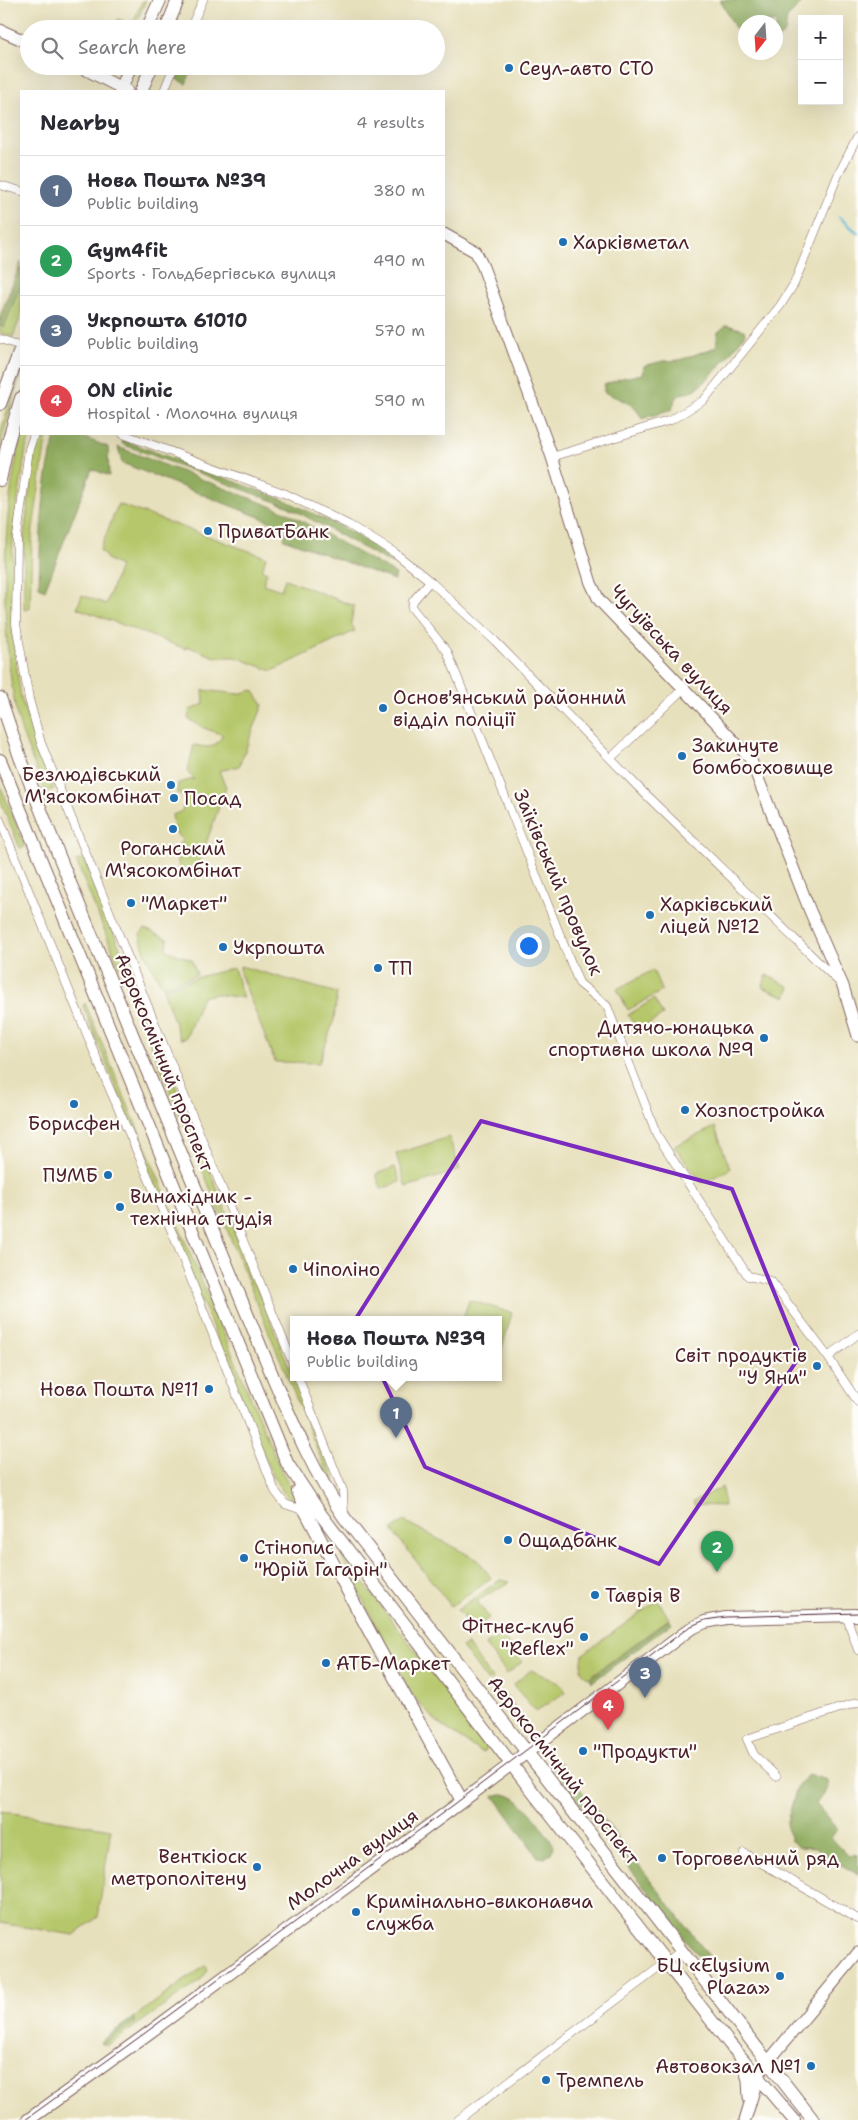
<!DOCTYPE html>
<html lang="en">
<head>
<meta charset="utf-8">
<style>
	:root { --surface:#fff; --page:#f2f2f3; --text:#2b2b33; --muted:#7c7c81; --line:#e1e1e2; --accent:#1f6fb2 }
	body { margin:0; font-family:"Shantell Sans",sans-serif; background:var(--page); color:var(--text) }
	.controls { position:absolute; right:15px; top:15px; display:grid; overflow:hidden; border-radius:0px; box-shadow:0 5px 20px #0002 }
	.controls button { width:45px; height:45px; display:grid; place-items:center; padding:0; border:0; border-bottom:1px solid var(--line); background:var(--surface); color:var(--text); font:25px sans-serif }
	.compass { position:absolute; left:738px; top:15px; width:45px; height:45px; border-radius:50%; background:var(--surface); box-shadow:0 5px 20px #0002; rotate:197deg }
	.you { position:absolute; left:528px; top:945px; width:18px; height:18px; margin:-12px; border:4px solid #fff; border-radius:50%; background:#1a73e8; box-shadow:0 0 0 8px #1a73e833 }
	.badge { display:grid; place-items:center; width:32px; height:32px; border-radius:50%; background:var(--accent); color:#fff; font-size:16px; font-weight:700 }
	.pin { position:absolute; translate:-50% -41px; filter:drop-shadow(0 1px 2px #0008) }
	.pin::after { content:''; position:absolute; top:26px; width:18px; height:15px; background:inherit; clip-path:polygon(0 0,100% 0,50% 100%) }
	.popup { position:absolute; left:290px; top:1316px; width:212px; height:65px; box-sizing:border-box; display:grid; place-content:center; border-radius:0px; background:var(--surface); filter:drop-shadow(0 1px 4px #0005); font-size:16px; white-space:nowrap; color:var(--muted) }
	.popup b { font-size:19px; color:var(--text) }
	.popup::after { content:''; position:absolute; left:50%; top:100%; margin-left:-10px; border:10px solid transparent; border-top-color:var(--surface) }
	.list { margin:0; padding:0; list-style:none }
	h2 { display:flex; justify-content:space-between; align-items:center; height:65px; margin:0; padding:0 20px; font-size:21px }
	h2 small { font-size:16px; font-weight:400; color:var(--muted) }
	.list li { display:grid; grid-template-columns:32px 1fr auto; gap:15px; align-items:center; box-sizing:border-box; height:70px; padding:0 20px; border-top:1px solid var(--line) }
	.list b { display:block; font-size:19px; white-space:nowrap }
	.list p { margin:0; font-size:16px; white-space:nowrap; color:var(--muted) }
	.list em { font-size:16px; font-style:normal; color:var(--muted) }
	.icon { flex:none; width:28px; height:28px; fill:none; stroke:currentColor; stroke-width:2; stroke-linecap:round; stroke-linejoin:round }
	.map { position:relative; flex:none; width:858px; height:2120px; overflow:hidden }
	.search { position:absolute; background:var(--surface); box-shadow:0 5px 20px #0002; left:20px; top:20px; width:425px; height:55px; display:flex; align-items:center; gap:12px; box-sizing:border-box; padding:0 18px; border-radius:28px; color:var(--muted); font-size:19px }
	.panel { position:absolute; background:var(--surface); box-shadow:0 5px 20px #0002; left:20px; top:90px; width:425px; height:345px; border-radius:0px }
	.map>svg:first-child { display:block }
</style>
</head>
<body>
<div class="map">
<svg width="858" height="2120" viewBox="0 0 858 2120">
	<rect width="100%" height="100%" fill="#fdfcf7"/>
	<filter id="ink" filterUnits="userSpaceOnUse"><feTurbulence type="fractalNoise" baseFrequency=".02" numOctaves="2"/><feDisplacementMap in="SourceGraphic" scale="10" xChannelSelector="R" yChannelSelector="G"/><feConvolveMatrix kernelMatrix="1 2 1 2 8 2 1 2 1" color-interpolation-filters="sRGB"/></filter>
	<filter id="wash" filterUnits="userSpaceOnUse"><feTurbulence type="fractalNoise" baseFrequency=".0096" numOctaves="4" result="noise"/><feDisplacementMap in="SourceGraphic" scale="20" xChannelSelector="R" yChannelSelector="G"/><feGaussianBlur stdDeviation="1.12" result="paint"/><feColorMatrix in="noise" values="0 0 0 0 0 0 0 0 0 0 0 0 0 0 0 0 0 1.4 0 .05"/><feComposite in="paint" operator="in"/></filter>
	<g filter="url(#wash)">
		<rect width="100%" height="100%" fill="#e7e0bc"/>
		<path fill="#b5c76a" stroke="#80734a" d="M143 0H146L134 29H114L118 19 132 24Z
			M21 262V316L13 337 0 333V315Z
			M21 368V373L0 446V433Z
			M22 434H31L26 449 13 534 12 633 21 698 35 742 54 789 45 792C36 767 24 742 17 716 0 633 0 516 22 434Z
			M40 434H47L32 535 30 608 24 610V537L35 446Z
			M118 504 266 557 262 570 267 572 263 584 281 590 285 579 354 606 351 623 355 631 272 671 236 657H215L187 646 186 649 77 608 82 595 106 604 120 566 108 560 100 550Z
			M203 690 238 694 253 690 263 705 239 766 219 771 226 787 198 866 200 877 192 878 182 876C178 862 173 852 182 840L175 832 172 815 181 812 187 799 177 793 178 783 194 779 187 772 194 745C211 748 213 749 223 735L204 728 188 719 190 710 204 704Z
			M0 784 25 847 20 848 0 800Z
			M84 859 335 1481 328 1476 76 861Z
			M145 929 168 939 166 950 192 960 197 975 163 987C154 971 143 954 140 934Z
			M240 966 337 993 334 1020 319 1063 275 1062 240 973Z
			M234 968 243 998 215 994 202 997 186 1038 180 1039 163 989 202 976Z
			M653 970 662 991 628 1010 617 989Z
			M767 975 790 987 786 997 762 987Z
			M654 999 663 1015 638 1031 628 1015Z
			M85 1003 281 1470 298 1499 294 1502C271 1485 263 1450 252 1425L83 1006Z
			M715 1127 730 1169 702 1183 674 1146Z
			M449 1137 460 1170 406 1187 396 1154Z
			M395 1167 400 1182 381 1189 376 1174Z
			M469 1300 512 1313 499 1358 498 1319H463Z
			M722 1487 724 1506 694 1505 693 1502Z
			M404 1521 478 1560 491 1578 451 1606 392 1530Z
			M343 1556 488 1746 482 1753 438 1723 412 1695 341 1557Z
			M500 1580 510 1582 477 1601 489 1618 473 1629 457 1610Z
			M658 1600 669 1619 588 1678 581 1670 583 1654Z
			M501 1634 522 1662 507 1674 485 1645Z
			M467 1644 493 1680 487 1681 462 1647Z
			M531 1670 559 1683 566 1692 536 1711 513 1685Z
			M504 1693 523 1718 517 1722 501 1703Z
			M0 1811 111 1829 98 1917 74 1935 0 1923Z
			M206 1965 208 1970 201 1980 107 2046 100 2042Z"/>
		<path fill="#90ac5e" stroke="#6d6644" d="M720 0H805L787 18 785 32 776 40V22H746L745 41 734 26Z
			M182 66H193L186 84 176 79Z
			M21 267V284L4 327 0 326V321Z
			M727 325 744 330 745 334C731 353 715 374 697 388 685 398 679 386 672 409L642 419C634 402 620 400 604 392V385L622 378 643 374 644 366 663 361 680 360 716 347 718 332Z
			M56 434H75L108 447 109 476 92 469 45 590 39 587C40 536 42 484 56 434Z
			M123 440 287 501 355 534 396 562 392 564 287 506 122 444Z
			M118 447 286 512 396 574 394 580 284 539 287 528 122 463Z
			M669 1620 672 1623 592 1682 590 1678Z
			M559 1761 709 1956 702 1961 552 1768Z
			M808 1774 827 1780 828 1788 816 1804 837 1829 831 1838 849 1856 858 1854V1874L830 1859 816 1848 800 1847 791 1841 786 1824 798 1785Z
			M501 1794C522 1793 542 1829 554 1845L551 1853 545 1858 538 1857 494 1796Z
			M133 2018 135 2022 102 2045 100 2042Z"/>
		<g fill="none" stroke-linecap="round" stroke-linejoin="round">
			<path stroke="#51b6d0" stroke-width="2.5" d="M839 217 858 233"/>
		</g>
	</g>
	<g filter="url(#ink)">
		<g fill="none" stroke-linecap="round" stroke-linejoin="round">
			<g stroke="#81635e" stroke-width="9">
				<path id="street" d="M190 29 203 0
					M164 91 174 66
					M0 185 21 191
					M0 339 21 346
					M34 434 29 449 17 537 16 624 29 699 41 743 294 1366
					M123 434 286 494 349 525 395 553 430 581 495 641 646 795 839 982
					M552 457 671 420 704 400 780 306 794 284 838 175 858 136
					M430 581 413 601 412 608 447 651 579 983 607 1006 657 1135 748 1276 771 1281 828 1357 858 1402
					M611 758 684 688
					M0 820 101 1069 175 1239 275 1491 285 1504 308 1512
					M828 1357 858 1334
					M298 1377 343 1491 344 1515
					M846 1615 858 1650
					M776 1776 754 1755 747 1739 858 1702
					M744 1853 858 1919
					M458 2120 681 1951"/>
			</g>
			<g stroke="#81635e" stroke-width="13">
				<path id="secondary" d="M0 30 29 43
					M79 66 127 91
					M444 234 476 252 483 267 552 457 591 583 599 600 750 758 810 911 843 986 858 1036
					M742 2060 748 2080 749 2098
					M745 2120 758 2077 762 2069 858 1953"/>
			</g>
			<g stroke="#81635e" stroke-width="14">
				<path id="primary" d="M147 29 160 0
					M166 29 178 0
					M120 91 131 66
					M141 91 152 66
					M0 404 21 348
					M0 480 8 442 21 398
					M0 698 20 757 59 856 273 1377C294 1426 314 1473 344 1517L813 2120
					M0 760 287 1463 322 1516 525 1782 729 2043 794 2120
					M298 1491 306 1512 360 1614 462 1801
					M28 2120 146 2035 457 1805 690 1629 705 1622 726 1618 858 1615"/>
			</g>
			<use href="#street" stroke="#fff" stroke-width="8"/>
			<use href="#secondary" stroke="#fff" stroke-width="11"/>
			<use href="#primary" stroke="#fff" stroke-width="12"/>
			<path stroke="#4a1f2b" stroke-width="1" d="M25 2120 145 2033 456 1803 689 1627 705 1620 726 1617 858 1613"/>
		</g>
	</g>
	<path fill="none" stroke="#7b2cbf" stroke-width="4" stroke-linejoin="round" d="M481 1121 732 1189 800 1356 659 1564 425 1467 355 1320Z"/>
	<g fill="#1f6fb2" stroke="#fdfcf7" stroke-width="2">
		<circle cx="509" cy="68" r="5"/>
		<circle cx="563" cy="242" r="5"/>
		<circle cx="208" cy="531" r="5"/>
		<circle cx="383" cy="708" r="5"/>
		<circle cx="682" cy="756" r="5"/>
		<circle cx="171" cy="785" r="5"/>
		<circle cx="174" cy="798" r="5"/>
		<circle cx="173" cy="829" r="5"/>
		<circle cx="131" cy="903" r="5"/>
		<circle cx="650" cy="915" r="5"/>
		<circle cx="223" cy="947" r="5"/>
		<circle cx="378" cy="968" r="5"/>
		<circle cx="764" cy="1038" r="5"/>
		<circle cx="74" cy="1104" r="5"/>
		<circle cx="685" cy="1110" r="5"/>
		<circle cx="108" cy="1175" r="5"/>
		<circle cx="120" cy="1207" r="5"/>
		<circle cx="293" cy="1269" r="5"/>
		<circle cx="817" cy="1366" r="5"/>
		<circle cx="209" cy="1389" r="5"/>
		<circle cx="508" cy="1540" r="5"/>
		<circle cx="244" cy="1558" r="5"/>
		<circle cx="595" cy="1595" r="5"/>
		<circle cx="584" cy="1637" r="5"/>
		<circle cx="326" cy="1663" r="5"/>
		<circle cx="583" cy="1751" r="5"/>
		<circle cx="662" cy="1858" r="5"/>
		<circle cx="257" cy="1867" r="5"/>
		<circle cx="356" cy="1912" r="5"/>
		<circle cx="780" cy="1976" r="5"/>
		<circle cx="811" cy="2066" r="5"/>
		<circle cx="546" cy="2080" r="5"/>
	</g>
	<g text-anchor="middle" stroke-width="4.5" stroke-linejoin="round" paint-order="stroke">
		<g font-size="19" fill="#4a1f2b" stroke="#fdfcf7" text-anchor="start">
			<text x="519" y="75">Сеул-авто СТО</text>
			<text x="573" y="249">Харківметал</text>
			<text x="218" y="538">ПриватБанк</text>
			<text x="393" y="704">Основ'янський районний<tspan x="393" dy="22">відділ поліції</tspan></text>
			<text x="692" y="752">Закинуте<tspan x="692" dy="22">бомбосховище</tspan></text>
			<text x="161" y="781" text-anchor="end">Бeзлюдівський<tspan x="161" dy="22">М'ясокомбінат</tspan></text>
			<text x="184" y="805">Посад</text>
			<text x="173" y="855" text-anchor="middle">Роганський<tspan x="173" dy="22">М'ясокомбінат</tspan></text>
			<text x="141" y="910">"Маркет"</text>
			<text x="660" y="911">Харківський<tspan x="660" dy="22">ліцей №12</tspan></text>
			<text x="233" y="954">Укрпошта</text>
			<text x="388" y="975">ТП</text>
			<text x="754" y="1034" text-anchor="end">Дитячо-юнацька<tspan x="754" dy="22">спортивна школа №9</tspan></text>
			<text x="695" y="1117">Хозпостройка</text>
			<text x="74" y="1130" text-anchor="middle">Борисфен</text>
			<text x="98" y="1182" text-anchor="end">ПУМБ</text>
			<text x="130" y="1203">Винахідник -<tspan x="130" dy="22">технічна студія</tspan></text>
			<text x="303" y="1276">Чіполіно</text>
			<text x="807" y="1362" text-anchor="end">Світ продуктів<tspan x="807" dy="22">"У Яни"</tspan></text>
			<text x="199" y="1396" text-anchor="end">Нова Пошта №11</text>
			<text x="518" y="1547">Ощадбанк</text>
			<text x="254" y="1554">Стінопис<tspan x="254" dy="22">"Юрій Гагарін"</tspan></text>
			<text x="605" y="1602">Таврія В</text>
			<text x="574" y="1633" text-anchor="end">Фітнес-клуб<tspan x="574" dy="22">"Reflex"</tspan></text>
			<text x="336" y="1670">АТБ-Маркет</text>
			<text x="593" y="1758">"Продукти"</text>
			<text x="247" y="1863" text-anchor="end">Венткіоск<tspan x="247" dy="22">метрополітену</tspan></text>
			<text x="672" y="1865">Торговельний ряд</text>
			<text x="366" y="1908">Кримінально-виконавча<tspan x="366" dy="22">служба</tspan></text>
			<text x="770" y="1972" text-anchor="end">БЦ «Elysium<tspan x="770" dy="22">Plaza»</tspan></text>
			<text x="801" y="2073" text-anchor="end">Автовокзал №1</text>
			<text x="556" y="2087">Тремпель</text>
		</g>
		<g font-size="19" fill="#4a1f2b" stroke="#fdfcf7">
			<text transform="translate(672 649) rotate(47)" y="7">Чугуївська вулиця</text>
			<text transform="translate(559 882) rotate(67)" y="7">Заїківський провулок</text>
			<text transform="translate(165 1062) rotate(68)" y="7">Аерокосмічний проспект</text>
			<text transform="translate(564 1770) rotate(52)" y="7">Аерокосмічний проспект</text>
			<text transform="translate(352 1859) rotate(-36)" y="7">Молочна вулиця</text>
		</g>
	</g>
</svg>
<div class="controls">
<button>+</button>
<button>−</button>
</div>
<svg class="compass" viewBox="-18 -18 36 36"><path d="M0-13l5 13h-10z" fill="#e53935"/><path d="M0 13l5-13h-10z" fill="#7c7c81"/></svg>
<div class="you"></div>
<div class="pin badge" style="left:396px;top:1438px;background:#5c6f8a">1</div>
<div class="popup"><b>Нова Пошта №39</b>Public building</div>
<div class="pin badge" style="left:717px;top:1572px;background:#2e9e5b">2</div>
<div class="pin badge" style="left:645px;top:1698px;background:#5c6f8a">3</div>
<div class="pin badge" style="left:608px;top:1730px;background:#e0444e">4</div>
<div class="search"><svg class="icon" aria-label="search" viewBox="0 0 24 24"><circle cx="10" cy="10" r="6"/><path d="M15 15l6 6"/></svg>Search here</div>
<section class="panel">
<h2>Nearby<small>4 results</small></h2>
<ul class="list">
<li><span class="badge" style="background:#5c6f8a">1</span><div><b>Нова Пошта №39</b><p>Public building</p></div><em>380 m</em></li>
<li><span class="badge" style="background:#2e9e5b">2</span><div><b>Gym4fit</b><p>Sports · Гольдбергівська вулиця</p></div><em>490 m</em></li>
<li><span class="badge" style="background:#5c6f8a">3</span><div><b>Укрпошта 61010</b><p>Public building</p></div><em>570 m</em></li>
<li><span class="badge" style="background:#e0444e">4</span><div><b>ON clinic</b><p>Hospital · Молочна вулиця</p></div><em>590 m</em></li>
</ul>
</section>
</div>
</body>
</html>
